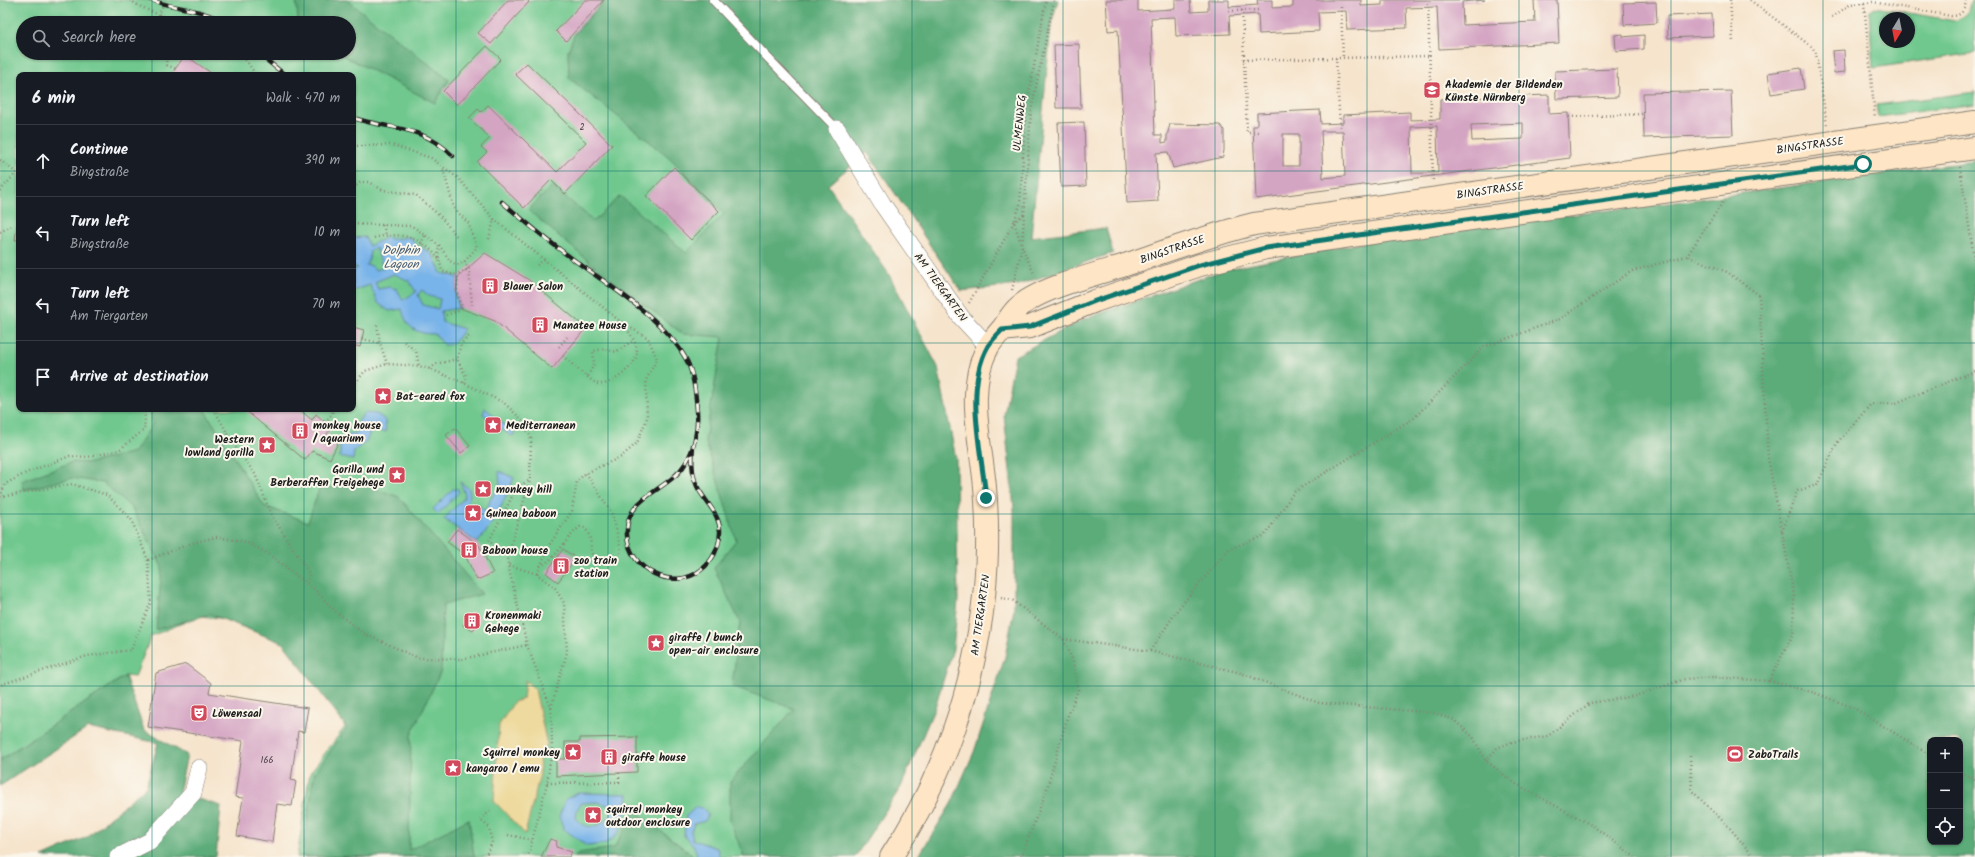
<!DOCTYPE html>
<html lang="en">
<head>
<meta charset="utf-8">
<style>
	:root { --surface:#171b24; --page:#242831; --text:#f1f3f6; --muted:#9ea1a6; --line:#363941 }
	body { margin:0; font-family:Kalam,sans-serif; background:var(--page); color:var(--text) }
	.controls { position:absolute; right:12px; bottom:12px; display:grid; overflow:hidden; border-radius:8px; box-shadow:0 1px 3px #0004 }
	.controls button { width:36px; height:36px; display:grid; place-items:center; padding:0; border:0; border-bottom:1px solid var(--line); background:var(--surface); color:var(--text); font:20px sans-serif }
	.compass { position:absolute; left:1879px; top:12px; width:36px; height:36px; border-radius:50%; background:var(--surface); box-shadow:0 1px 3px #0004; rotate:190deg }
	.stop { position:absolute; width:12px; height:12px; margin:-9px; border:3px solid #0f766e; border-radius:50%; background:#fff }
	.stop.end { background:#0f766e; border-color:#fff; box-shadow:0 1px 4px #0008 }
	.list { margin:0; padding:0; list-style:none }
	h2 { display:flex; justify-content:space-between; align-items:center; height:52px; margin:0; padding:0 16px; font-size:17px }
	h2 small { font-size:13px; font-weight:400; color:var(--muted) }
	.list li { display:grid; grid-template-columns:26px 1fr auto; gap:12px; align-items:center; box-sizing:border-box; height:72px; padding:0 16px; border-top:1px solid var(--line) }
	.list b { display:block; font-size:15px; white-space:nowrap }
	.list p { margin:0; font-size:13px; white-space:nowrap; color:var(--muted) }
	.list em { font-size:13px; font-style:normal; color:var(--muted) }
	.icon { flex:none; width:22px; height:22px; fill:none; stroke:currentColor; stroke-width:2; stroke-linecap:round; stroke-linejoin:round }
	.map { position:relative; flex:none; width:1975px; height:857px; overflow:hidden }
	.search { position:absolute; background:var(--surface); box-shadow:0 1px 3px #0004; left:16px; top:16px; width:340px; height:44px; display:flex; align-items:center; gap:10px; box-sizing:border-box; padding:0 14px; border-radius:22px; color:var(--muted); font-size:15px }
	.panel { position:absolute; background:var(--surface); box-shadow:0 1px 3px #0004; left:16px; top:72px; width:340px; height:340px; border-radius:8px }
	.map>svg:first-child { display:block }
</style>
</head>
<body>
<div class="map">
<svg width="1975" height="857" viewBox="0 0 1975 857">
	<rect width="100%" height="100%" fill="#fbf7ec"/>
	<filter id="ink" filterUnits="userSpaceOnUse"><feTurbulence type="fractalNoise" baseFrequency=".025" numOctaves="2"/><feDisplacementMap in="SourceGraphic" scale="8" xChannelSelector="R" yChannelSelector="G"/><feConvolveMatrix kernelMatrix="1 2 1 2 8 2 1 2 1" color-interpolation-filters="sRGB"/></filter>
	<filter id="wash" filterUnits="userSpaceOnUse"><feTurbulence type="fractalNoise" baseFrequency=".012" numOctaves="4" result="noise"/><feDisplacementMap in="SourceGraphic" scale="16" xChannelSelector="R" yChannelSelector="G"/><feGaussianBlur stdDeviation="0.9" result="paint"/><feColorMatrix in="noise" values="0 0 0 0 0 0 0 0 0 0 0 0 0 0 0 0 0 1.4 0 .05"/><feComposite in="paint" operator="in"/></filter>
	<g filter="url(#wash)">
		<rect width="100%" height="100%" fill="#f6e4cc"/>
		<path fill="#70c88e" stroke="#467255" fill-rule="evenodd" d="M0 0H605L575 33 795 206 819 857H297L310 773 345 727 305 645 274 624 200 616 151 636 135 677 125 676 0 760ZM23 23H349V53H23ZM19 75H353V409H19Z
			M1972 0H1975V53L1873 68 1869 11 1875 7 1955 21C1965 15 1970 12 1972 0ZM1885 18H1909V42H1885Z
			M1975 92V104L1878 117 1876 105Z"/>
		<path fill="#5cac79" stroke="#3c644a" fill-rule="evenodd" d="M296 0H347L449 80 435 103 338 53H349V23H295L298 18Z
			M605 0H1058L1051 26 1031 237 1106 228 1113 253 1018 285 961 291 867 152 828 185 888 273 938 367 956 459 958 601 953 649 935 707 901 787 855 857H744L730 821V782L794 709 732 686 740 622 714 568 736 540 705 440 723 337 683 334 604 274 528 210 552 186 594 221 620 196 686 253 724 214 669 157 569 78 568 51 575 33Z
			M1975 161V857H918L951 804 974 752 1005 657 1014 609V508L1004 415 1015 356 1082 320 1227 269 1392 237 1692 200ZM1930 740H1960V842H1930Z
			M151 409H204L264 506 308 522 319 489 360 483 399 497 482 594 443 605 441 671 411 735 409 850 469 819 474 856 302 857 314 774 347 728 283 643 210 614 156 630 162 567 132 508 103 483 72 478 24 490 22 481 72 462 90 463 134 452 152 425Z
			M125 676 144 730 187 755 179 793 221 806 216 857H42L87 837 146 787 158 743 88 728 0 786V760Z
			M635 811 691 854V857H575L578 853 614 848Z"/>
		<path fill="#eeda9e" stroke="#857b5d" d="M525 680 535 689 547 745 539 756 540 774 525 834 494 801 499 725 514 702 523 699Z"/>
		<path fill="#78b3e9" stroke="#4a6882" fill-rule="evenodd" d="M365 237 369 246 387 237 391 239 410 237 418 247C432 249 436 261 441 273L458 277 456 292 460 308 441 311 442 322 464 329 453 344 444 345 435 334C416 334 406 328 402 309L389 311 378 303 370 285 353 291V270L358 268 353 266V238ZM376 248 383 268 376 270 370 265H366L369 260 370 251ZM394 274 409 281 416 292 403 300 397 289 390 287 378 289 375 282ZM422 290 429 296 440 299 438 309 423 305 418 295Z
			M485 408 515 434 511 436 483 414Z
			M364 413 377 414 385 420 386 432 371 430 366 442 354 451 353 460 340 457V445L350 434 356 433 358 431 357 424Z
			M499 471 514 478C504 501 494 525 477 543L444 519 464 498 465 494 460 482 469 489 470 495 466 505 467 508 471 510 479 506 484 510 487 509 490 500 500 485Z
			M453 489H458L459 492 438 514 433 509Z
			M578 793 628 794C627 811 624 836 606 843 601 845 593 845 587 846L564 829 559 816 566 799ZM598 802 610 806 612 813C602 827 588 832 576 819L577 809 582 803Z
			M696 807 703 808 708 815 705 821 694 824 691 831 693 840 717 848 720 857H697C696 847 692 842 684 836L686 816Z"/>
		<g id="blocks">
			<path fill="#d4a4c3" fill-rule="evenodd" d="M508 0H527L529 2 491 44 478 33Z
				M585 0H604L566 41 556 31Z
				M1106 0H1138V11L1175 9V0H1190L1191 12 1208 11V0H1229V7L1258 5 1257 0H1272V8L1293 7V0H1361V6L1382 5V0H1485L1462 2 1463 25 1535 22 1534 0H1557L1559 43 1439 49 1437 7 1406 8 1407 28 1347 30 1346 11 1318 12 1319 31 1259 34 1258 14 1229 16 1230 34 1176 36 1175 17 1151 18 1155 135H1162V143L1167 142V136L1170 124 1220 125 1224 130V150L1223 157 1173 168 1168 152 1156 153 1158 201 1127 203 1118 30 1108 31Z
				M1656 2 1657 23 1624 25 1623 3Z
				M1712 14 1713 36 1668 38 1667 16Z
				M1623 34V37L1644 35V49L1616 51 1615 35Z
				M1079 44 1081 108H1056L1054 45Z
				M487 46 501 59 457 105 443 91Z
				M1844 50 1845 72 1834 73 1832 51Z
				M185 55 214 75H171Z
				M527 63 612 145 565 194 551 180 524 208 477 162 487 152 481 147 490 138 469 118 478 109 481 112 488 105 557 172 586 142 515 74Z
				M1801 68 1804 89 1771 94 1768 73Z
				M1617 69 1618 97 1556 99 1555 71Z
				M1731 91 1733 135 1644 138 1643 93Z
				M1549 95V114L1568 113 1570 158 1256 199 1253 126H1257V113L1320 110 1321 124 1343 123V115L1410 112V120L1440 119V99ZM1523 123V139L1472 141 1471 125ZM1437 126 1438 173H1412L1411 127ZM1321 131H1343L1345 176 1323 178ZM1283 134H1299V166H1283Z
				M1084 122 1086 186 1061 187 1058 123Z
				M674 167 719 211 691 240 646 196Z
				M18 220H19V240H15Z
				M485 253 529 280 586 328 552 369 495 321 460 308 456 292 458 277Z
				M353 327 364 330 360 347 353 345Z
				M246 409H299L312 420 316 414 332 428 326 435 338 443 330 459 312 451 305 460 245 410Z
				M455 428 470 446 461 453 446 435Z
				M457 529 479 545 493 573 477 580 465 555 447 542Z
				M563 549 576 558 558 582 546 573Z
				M471 612 480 618 473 631 463 625Z
				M186 664 211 683 209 693 308 708 304 732 298 731 291 780 296 781 292 806 277 804 272 842 237 836 243 798 235 797 243 741 148 727 156 673Z
				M637 737V772L556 776V759H565V742H580V738Z
				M550 839 557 841 556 847 572 852 569 857H541Z"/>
		</g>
	</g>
	<g filter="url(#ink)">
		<use href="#blocks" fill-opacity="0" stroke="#898074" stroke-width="1"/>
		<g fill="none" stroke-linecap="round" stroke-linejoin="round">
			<g stroke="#898074" stroke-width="10">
				<path id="lane" d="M713 0 767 57 837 129"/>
			</g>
			<g stroke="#898074" stroke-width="18">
				<path id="street" d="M837 129 883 205 961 317 988 346
					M118 857 150 841 193 793 199 768"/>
			</g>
			<g stroke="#898074" stroke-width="24">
				<path id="secondary" d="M1002 330 1030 327 1095 301 1200 265 1266 248 1975 148
					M891 857C943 779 974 688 984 596 988 560 988 523 985 487 981 442 965 389 988 347 992 340 998 334 1003 328 1008 321 1012 313 1018 308 1037 289 1096 274 1122 266 1166 251 1209 235 1254 224L1975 122"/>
			</g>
			<path stroke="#898074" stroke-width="2.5" stroke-dasharray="1 3" stroke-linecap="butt" d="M130 0C147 12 166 17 186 23
				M1730 0 1733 42
				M1750 0 1812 47 1816 53 1827 126
				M1428 3 1433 181
				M1864 3 1873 2 1951 16C1962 16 1965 10 1966 0
				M1341 7 1343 58
				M1242 10 1247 132H1258
				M1229 11 1258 10
				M1832 17 1851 4 1864 3 1875 118
				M160 23 159 15 165 0
				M165 53 167 65 176 69
				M241 53 256 75
				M1336 58 1340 127
				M1243 60 1429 56
				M1569 117 1644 114
				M353 146 392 145 431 158 458 178 494 219 621 322 648 338 657 359 646 380 647 418 637 443 621 457 586 473 577 481 572 511 550 544 537 574
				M0 160 19 175
				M1960 167 1975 265
				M353 188 361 182H368L383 190 416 195 440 216 458 238
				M0 191 16 173
				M353 224 412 226 439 245 450 261 457 265 464 262 477 247 468 223 454 208 443 169
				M383 225 386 235
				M0 232 11 226
				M374 238C396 232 416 235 433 252 435 254 436 257 439 259
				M489 239 494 219
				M421 244 425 235
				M439 245 438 255 442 271 454 275 469 269
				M464 262 469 269 472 305
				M537 265 545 259
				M1035 276 1022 247 1014 222 1020 205 1026 110 1046 0
				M1012 290 1022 247 1031 111 1054 0
				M969 303 1014 222 1024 214
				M446 315 458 311 462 307 457 292 458 274
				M353 323 357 324
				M377 325 380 343
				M362 339 380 343 387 364
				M404 342 416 351 419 366
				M559 347 567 337
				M563 356C571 363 588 379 596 383 609 389 636 366 637 353 637 341 629 332 622 323
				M430 369 436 364 457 359
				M588 376 594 364 593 351 605 349 616 352 634 340
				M464 383 466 376 457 359 461 344 469 336
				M353 386 365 371 387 364 419 366 430 369 464 383 504 403 521 419 531 438 530 480 508 555V565L527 645 551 708 552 749 547 783 528 857
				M214 409 234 445 255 474 272 516 309 573 307 583
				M325 422 332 414 333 409
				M0 497 72 484 107 495 131 519 148 560 151 602 131 650 87 656 0 685
				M0 497 5 484 26 473 70 456 88 457 119 450 144 430 145 419 144 409
				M1782 532 1797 491 1817 485 1837 443 1871 404 1896 403 1975 371
				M508 555 489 541 517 487 530 480
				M148 560 192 543 216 537 246 542 267 553 314 589 336 612 363 633 418 658 462 659 527 645
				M509 565 537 574 555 588 564 603 567 652 551 708
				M540 566C557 559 565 538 580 527L585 528C600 549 576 559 616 558L621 551 615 524 611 512 586 473
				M1001 598 1012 600 1063 639 1073 661 1078 690 1067 718 1046 792 1021 857
				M1063 639 1150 651 1241 673 1319 703 1435 713 1454 720 1473 737 1486 761 1516 784 1593 826 1635 857
				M1150 651 1178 609 1229 549 1265 535 1294 492 1414 418 1484 347 1560 319 1632 271 1687 256 1723 202
				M1769 681 1815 693 1854 708 1930 755
				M1690 756 1692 791 1729 827 1754 857
				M1486 761 1497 748 1512 742 1548 736 1590 703 1635 696 1685 679 1714 677 1769 681 1793 634 1794 596 1768 458 1759 295 1727 272 1687 256
				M1960 772 1975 780
				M547 783 619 782V773
				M508 835 532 840
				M485 857 492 843 489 827 480 820 490 811"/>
			<use href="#lane" stroke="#fff" stroke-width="8"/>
			<use href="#street" stroke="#fff" stroke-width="17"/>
			<use href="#secondary" stroke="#fde5c5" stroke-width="22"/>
			<g stroke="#1c1c1c" stroke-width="4.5">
				<path id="rail" d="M151 0C175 9 202 8 224 23
					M258 53 285 75
					M353 118C392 130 422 125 453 156
					M502 202C523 220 544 238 566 254 604 283 664 317 687 361 694 375 696 395 697 411 698 428 695 449 685 464 669 491 624 496 627 535 629 570 673 592 701 570 716 559 725 535 717 518 712 506 702 497 697 486 691 473 692 458 693 445"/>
			</g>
			<use href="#rail" stroke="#fbf7ec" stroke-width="3" stroke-dasharray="9" stroke-linecap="butt"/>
		</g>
	</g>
	<g fill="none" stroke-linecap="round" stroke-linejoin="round" filter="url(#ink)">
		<path stroke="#0f766e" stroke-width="5" d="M986 498C982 453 964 388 988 346 992 340 997 335 1002 330L1030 327 1095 301 1200 265 1266 248 1863 164"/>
	</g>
	<path fill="none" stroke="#0f766e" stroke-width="1" stroke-opacity="0.55" d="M152 0V23M304 0V23M456 0V857M608 0V857M760 0V857M912 0V857M1063 0V857M1215 0V857M1367 0V857M1519 0V857M1671 0V857M1823 0V857M152 53V75M304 53V75M0 171H19M353 171H1975M0 343H19M353 343H1975M152 409V857M304 409V857M0 514H1975M0 686H1975"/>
	<defs>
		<g id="university-square" transform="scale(0.9)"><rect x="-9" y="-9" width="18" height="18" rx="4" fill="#d1495b" stroke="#fbf7ec"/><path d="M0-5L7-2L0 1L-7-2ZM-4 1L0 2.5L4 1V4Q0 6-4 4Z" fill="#fff"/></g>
		<g id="building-square" transform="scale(0.9)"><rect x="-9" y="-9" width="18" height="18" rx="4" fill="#d1495b" stroke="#fbf7ec"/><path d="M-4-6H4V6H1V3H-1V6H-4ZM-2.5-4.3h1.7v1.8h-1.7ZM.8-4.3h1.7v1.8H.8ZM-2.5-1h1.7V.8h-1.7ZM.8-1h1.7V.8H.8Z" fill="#fff"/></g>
		<g id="sight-square" transform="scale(0.9)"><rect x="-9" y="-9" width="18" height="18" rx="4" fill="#d1495b" stroke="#fbf7ec"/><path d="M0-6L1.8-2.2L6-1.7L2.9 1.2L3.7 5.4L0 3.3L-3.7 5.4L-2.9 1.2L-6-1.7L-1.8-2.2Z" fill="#fff"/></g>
		<g id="theatre-square" transform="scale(0.9)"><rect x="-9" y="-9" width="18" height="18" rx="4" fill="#d1495b" stroke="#fbf7ec"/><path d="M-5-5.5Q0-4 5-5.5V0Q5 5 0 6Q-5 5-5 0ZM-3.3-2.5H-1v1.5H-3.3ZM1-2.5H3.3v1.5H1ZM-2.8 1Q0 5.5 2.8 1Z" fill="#fff"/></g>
		<g id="stadium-square" transform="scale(0.9)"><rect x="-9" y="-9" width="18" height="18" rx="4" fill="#d1495b" stroke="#fbf7ec"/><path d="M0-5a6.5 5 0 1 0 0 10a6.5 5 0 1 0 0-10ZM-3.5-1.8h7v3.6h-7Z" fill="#fff"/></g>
	</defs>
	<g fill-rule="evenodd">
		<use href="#university-square" x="1432" y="90"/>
		<use href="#building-square" x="490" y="286"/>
		<use href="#building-square" x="540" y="325"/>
		<use href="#sight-square" x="383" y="396"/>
		<use href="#sight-square" x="493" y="425"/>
		<use href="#building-square" x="300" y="431"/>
		<use href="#sight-square" x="267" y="445"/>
		<use href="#sight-square" x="397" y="475"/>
		<use href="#sight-square" x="483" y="489"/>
		<use href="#sight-square" x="473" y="513"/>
		<use href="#building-square" x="469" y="550"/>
		<use href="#building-square" x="561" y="566"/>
		<use href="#building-square" x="472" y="621"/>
		<use href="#sight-square" x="656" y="643"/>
		<use href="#theatre-square" x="199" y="713"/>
		<use href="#sight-square" x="573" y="752"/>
		<use href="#stadium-square" x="1735" y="754"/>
		<use href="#building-square" x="609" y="757"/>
		<use href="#sight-square" x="453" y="768"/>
		<use href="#sight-square" x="593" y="815"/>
	</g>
	<g text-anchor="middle" stroke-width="4" stroke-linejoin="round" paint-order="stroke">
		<g font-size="9" fill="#4a3e46">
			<text x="582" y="130">2</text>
			<text x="267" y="763">166</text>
		</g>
		<g font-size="11" font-weight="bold" fill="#1c1c1c" stroke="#fbf7ec" text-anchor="start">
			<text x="1445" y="88">Akademie der Bildenden<tspan x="1445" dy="13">Künste Nürnberg</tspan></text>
			<text x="503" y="290">Blauer Salon</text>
			<text x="553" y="329">Manatee House</text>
			<text x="396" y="400">Bat-eared fox</text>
			<text x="313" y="429">monkey house<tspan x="313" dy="13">/ aquarium</tspan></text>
			<text x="506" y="429">Mediterranean</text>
			<text x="254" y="443" text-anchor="end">Western<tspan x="254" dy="13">lowland gorilla</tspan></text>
			<text x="384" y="473" text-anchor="end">Gorilla und<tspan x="384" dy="13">Berberaffen Freigehege</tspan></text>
			<text x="496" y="493">monkey hill</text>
			<text x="486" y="517">Guinea baboon</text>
			<text x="482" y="554">Baboon house</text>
			<text x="574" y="564">zoo train<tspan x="574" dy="13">station</tspan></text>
			<text x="485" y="619">Kronenmaki<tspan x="485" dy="13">Gehege</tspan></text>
			<text x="669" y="641">giraffe / bunch<tspan x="669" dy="13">open-air enclosure</tspan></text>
			<text x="212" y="717">Löwensaal</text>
			<text x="560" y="756" text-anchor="end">Squirrel monkey</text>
			<text x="1748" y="758">ZaboTrails</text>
			<text x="622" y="761">giraffe house</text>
			<text x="466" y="772">kangaroo / emu</text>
			<text x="606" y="813">squirrel monkey<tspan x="606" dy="13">outdoor enclosure</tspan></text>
		</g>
		<g font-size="11" fill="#1c1c1c" stroke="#fbf7ec">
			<text transform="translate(1019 123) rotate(-84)" y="4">ULMENWEG</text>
			<text transform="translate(1810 145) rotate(-8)" y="4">BINGSTRASSE</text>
			<text transform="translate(1490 190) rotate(-8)" y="4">BINGSTRASSE</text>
			<text transform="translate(1172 249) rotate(-19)" y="4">BINGSTRASSE</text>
			<text transform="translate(941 287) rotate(54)" y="4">AM TIERGARTEN</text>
			<text transform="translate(980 615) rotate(-82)" y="4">AM TIERGARTEN</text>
		</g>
		<g font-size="12" font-style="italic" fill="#41586e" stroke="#fbf7ec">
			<text x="401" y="254">Dolphin<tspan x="401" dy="14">Lagoon</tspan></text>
		</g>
	</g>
</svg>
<div class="controls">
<button>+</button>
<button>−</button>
<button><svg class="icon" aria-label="locate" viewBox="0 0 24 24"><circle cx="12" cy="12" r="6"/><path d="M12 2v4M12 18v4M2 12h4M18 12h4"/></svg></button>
</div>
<svg class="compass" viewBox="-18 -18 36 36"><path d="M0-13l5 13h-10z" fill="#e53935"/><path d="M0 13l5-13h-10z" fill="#9ea1a6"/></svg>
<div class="stop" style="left:1863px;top:164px"></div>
<div class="stop end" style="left:986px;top:498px"></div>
<div class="search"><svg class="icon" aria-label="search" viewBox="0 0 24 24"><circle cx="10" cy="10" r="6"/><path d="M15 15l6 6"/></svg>Search here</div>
<section class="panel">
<h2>6 min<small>Walk · 470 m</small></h2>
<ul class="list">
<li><svg class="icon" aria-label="ahead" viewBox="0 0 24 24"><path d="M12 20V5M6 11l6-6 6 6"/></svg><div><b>Continue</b><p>Bingstraße</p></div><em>390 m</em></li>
<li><svg class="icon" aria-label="left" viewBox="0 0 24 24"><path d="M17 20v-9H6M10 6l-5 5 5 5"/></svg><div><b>Turn left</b><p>Bingstraße</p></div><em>10 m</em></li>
<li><svg class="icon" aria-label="left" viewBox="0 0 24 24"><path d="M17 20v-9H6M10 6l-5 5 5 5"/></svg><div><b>Turn left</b><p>Am Tiergarten</p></div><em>70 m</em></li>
<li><svg class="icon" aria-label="arrive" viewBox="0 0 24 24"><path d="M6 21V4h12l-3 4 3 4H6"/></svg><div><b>Arrive at destination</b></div></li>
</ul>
</section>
</div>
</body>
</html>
